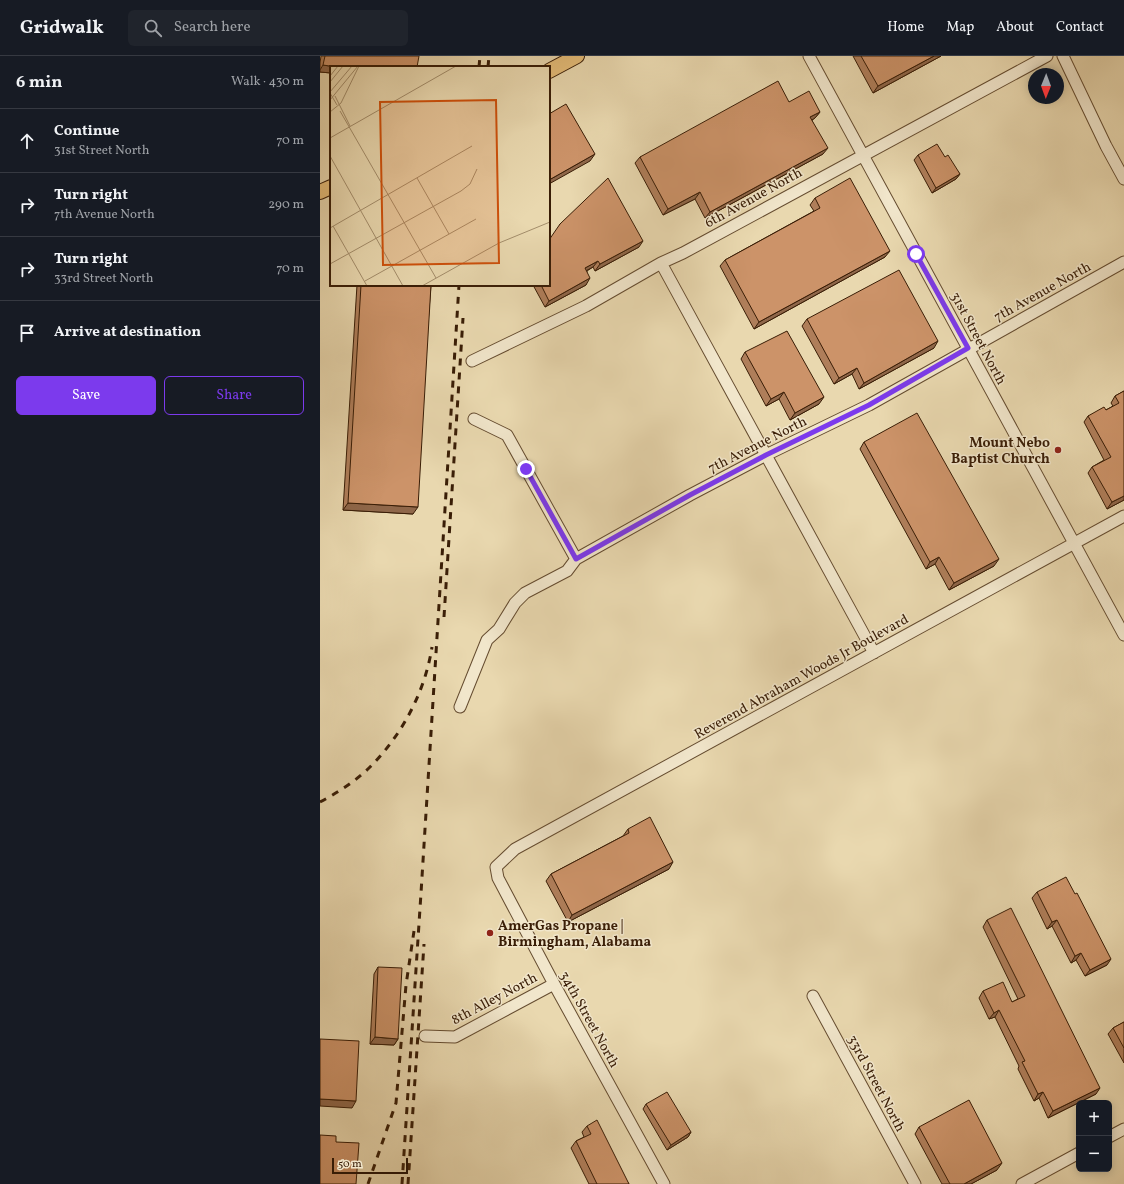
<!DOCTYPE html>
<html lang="en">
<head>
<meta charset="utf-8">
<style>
	:root { --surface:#171b24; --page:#20242c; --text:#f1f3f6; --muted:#9ea1a6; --line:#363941; --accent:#7c3aed }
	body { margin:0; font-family:Vollkorn,serif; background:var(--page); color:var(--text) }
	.controls { position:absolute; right:12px; bottom:12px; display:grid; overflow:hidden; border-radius:6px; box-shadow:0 2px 10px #0003 }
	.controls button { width:36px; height:36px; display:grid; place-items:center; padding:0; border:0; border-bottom:1px solid var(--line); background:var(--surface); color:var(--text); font:20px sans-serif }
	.compass { position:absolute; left:708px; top:12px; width:36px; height:36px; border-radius:50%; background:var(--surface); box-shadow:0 2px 10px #0003; rotate:181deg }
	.scale { position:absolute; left:12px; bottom:10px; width:76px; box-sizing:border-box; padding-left:4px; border:2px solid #391d06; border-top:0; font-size:11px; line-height:14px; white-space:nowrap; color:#391d06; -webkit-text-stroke:3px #f1e6cb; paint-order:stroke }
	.stop { position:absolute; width:12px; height:12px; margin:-9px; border:3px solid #7c3aed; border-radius:50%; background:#fff }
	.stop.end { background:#7c3aed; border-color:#fff; box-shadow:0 1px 4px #0008 }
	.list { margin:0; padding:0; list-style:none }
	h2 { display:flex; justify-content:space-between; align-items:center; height:52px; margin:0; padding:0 16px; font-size:17px }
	h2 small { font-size:13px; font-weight:400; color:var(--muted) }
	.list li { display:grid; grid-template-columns:26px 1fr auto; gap:12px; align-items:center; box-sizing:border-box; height:64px; padding:0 16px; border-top:1px solid var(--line) }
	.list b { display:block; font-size:15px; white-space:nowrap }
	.list p { margin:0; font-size:13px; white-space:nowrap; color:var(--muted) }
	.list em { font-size:13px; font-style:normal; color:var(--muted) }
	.actions { display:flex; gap:8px; padding:12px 16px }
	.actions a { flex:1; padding:9px 0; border:1px solid var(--accent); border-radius:6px; text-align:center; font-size:14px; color:var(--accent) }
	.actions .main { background:var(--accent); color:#fff }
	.icon { flex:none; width:22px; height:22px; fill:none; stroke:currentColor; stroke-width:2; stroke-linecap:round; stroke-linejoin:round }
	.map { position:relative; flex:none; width:804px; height:1128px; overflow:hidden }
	header { display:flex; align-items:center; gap:24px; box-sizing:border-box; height:56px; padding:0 20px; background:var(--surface); border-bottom:1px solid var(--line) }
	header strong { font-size:19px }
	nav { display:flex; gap:22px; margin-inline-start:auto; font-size:14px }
	.search { width:280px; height:36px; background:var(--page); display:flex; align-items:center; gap:10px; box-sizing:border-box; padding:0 14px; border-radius:6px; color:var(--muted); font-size:15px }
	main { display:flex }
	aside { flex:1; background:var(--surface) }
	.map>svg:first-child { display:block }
</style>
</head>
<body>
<header>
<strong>Gridwalk</strong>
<div class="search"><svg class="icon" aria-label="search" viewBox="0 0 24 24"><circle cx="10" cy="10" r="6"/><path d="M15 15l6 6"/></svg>Search here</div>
<nav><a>Home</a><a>Map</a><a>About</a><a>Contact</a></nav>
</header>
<main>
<aside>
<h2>6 min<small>Walk · 430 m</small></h2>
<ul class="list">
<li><svg class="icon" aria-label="ahead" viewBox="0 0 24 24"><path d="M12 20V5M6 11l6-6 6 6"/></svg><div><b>Continue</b><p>31st Street North</p></div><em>70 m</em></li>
<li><svg class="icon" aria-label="right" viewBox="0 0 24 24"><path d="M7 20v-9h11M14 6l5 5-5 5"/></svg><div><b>Turn right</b><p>7th Avenue North</p></div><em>290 m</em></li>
<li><svg class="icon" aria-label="right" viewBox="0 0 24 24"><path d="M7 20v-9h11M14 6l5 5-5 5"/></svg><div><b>Turn right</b><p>33rd Street North</p></div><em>70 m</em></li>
<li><svg class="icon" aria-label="arrive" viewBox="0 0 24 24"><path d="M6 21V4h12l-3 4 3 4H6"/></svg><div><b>Arrive at destination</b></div></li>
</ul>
<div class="actions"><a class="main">Save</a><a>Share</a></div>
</aside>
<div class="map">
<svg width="804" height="1128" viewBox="0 0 804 1128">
	<rect width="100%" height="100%" fill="#e9d8af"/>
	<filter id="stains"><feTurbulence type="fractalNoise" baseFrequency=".005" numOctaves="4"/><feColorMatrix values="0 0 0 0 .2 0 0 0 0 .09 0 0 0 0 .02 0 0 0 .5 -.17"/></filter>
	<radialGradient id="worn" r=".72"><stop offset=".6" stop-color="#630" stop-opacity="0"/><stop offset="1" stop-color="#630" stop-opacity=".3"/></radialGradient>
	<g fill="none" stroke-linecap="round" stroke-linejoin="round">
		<g stroke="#654c30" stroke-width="13">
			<path id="minor" d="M489 0 804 579
				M743 0 786 90 804 123
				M341 207 554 597
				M152 305 266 250 341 207 363 197 727 0
				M154 363 187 379 256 503
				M140 651 167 584 179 573 195 547 205 537 247 515 256 503 370 439 446 399 549 349 804 206
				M493 940 595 1128
				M105 980 135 981 234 928
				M789 1081 804 1073
				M344 1128 234 928 178 822 176 811 195 793 804 460
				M702 1128 759 1097"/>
		</g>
		<g stroke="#391d06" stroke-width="16">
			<path id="major" d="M229 15 257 0
				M0 136 11 131"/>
		</g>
		<use href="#minor" stroke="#f1e6cb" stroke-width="11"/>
		<use href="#major" stroke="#e4bc78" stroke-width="14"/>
		<path stroke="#391d06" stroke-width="3" stroke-dasharray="7 7" stroke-linecap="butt" d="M159 11 160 0
			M168 11 169 0
			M124 561 143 262
			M0 746C17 737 36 725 50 711 82 679 105 636 112 591
			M48 1128 76 1047 86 929 94 875
			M82 1128 101 837 139 229
			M88 1128 104 888"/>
	</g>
	<path fill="#af7e5a" stroke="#391d06" d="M1 0H99L11 11V17L0 16V7Z
		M533 0H621L553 37Z
		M469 46 500 56 495 62 492 64 503 98 385 162 375 143 343 159 315 107 320 101Z
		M598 99 625 101 640 118 636 123 612 137 594 104Z
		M495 142 565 201 434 273 400 210 405 204 494 155 490 149Z
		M240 168 319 191 275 215 273 211 267 215 266 229 225 251 213 229H229Z
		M37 229H111L93 458 23 454Z
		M487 263 614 292 539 333 532 318 514 328 482 270Z
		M425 296 499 348 470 364 459 343 446 350 421 303Z
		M804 335V444L787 453 768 417 772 411 784 404 764 366 768 360 786 354 793 350 791 347 795 340Z
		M544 386 674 510 629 534 615 508 606 513 540 393Z
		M308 773 349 813 248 866 226 825 231 818 303 780Z
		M717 836 787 909 765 920 756 904 751 907 732 870 727 873 712 842Z
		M667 864 776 1038 728 1062 719 1042 714 1045 698 1013 699 1010 675 961 669 963 659 942 663 935 692 946 698 943 663 871Z
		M58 911 78 983 74 989 50 988 54 918Z
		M804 966V1007L788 978 793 972Z
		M326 1048 371 1076 368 1081 347 1094 323 1053Z
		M267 1070 309 1128H269L251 1092 256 1085 264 1081 262 1076Z
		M599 1071 677 1114 651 1128H622L595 1078Z"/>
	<path fill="#8f674a" stroke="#391d06" d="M614 0H621L553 37 558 30Z
		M3 9 16 11H11V17L0 16V14Z
		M500 56 495 62 486 68 490 61Z
		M508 92 503 98 385 162 390 156Z
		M275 98 270 105 229 128V124Z
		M640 118 636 123 612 137 616 132Z
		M380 136 375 143 343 159 348 153Z
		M323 185 319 191 275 215 280 208Z
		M570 195 565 201 434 273 439 266Z
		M278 205 273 211 260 218 265 212Z
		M270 222 266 229 225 251 229 245Z
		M618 285 614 292 539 333 544 327Z
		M537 312 532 318 514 328 519 322Z
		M464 336 459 343 446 350 451 343Z
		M504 341 499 348 470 364 475 357Z
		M804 440V444L787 453 792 446Z
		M28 447 98 451 93 458 23 454Z
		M619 501 615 508 606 513 610 506Z
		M679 503 674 510 629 534 634 527Z
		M353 806 349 813 248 866 252 859Z
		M737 864 732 870 727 873 732 866Z
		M761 897 756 904 751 907 755 900Z
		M791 903 787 909 765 920 770 914Z
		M679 954 675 961 669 963 674 957Z
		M55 981 78 983 74 989 50 988Z
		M780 1032 776 1038 728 1062 733 1055Z
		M723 1036 719 1042 714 1045 718 1038Z
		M0 1043 36 1045 32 1052 0 1050Z
		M371 1076 368 1081 347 1094 351 1089Z
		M682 1107 677 1114 651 1128H644Z"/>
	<path fill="#cc9369" stroke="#391d06" d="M5 0H99L97 11H16L3 9Z
		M541 0H614L558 30Z
		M458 25 469 46 489 35 500 56 490 61 508 92 390 156 380 136 348 153 320 101Z
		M246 48 275 98 229 124V58Z
		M617 88 625 101 628 99 640 118 616 132 598 99Z
		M288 122 323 185 280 208 278 205 265 212 270 222 229 245 221 229H229V184L240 168Z
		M530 122 570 195 439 266 405 204 500 152 495 142Z
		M579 214 618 285 544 327 537 312 519 322 487 263Z
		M41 229H111L98 451 28 447Z
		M467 275 504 341 475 357 464 336 451 343 425 296Z
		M804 335V440L792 446 772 411 791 401 768 360 784 351 786 354 799 347 795 340Z
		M597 357 679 503 634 527 619 501 610 506 544 386Z
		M330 761 353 806 252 859 231 818 309 777 308 773Z
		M746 821 755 838 757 837 791 903 770 914 761 897 755 900 737 864 732 866 717 836Z
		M691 852 780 1032 733 1055 723 1036 718 1038 702 1006 705 1005 679 954 674 957 663 935 683 926 692 946 705 940 667 864Z
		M58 911 82 912 78 983 55 981Z
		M804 966V992L793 972Z
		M0 983 39 985 36 1045 0 1043Z
		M347 1036 371 1076 351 1089 326 1048Z
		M649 1044 682 1107 644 1128H630L599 1071Z
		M277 1064 309 1128H277L256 1085 271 1078 267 1070Z
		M0 1079 16 1080V1086L39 1087 36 1128H0Z"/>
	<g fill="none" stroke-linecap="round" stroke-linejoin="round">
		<path stroke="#7c3aed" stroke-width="5" d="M206 413 256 503 370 439 446 399 549 349 648 292 596 198"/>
	</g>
	<g fill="#8f2418" stroke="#f1e6cb" stroke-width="1.5">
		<circle cx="738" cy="394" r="4"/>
		<circle cx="170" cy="877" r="4"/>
	</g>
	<g text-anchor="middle" stroke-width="3" stroke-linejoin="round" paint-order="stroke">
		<g font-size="14" fill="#391d06" stroke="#f1e6cb">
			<text transform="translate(433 141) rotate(-29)" y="5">6th Avenue North</text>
			<text transform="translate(722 235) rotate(-29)" y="5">7th Avenue North</text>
			<text transform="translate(659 282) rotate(62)" y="5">31st Street North</text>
			<text transform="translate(437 388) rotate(-27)" y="5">7th Avenue North</text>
			<text transform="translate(481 620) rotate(-29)" y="5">Reverend Abraham Woods Jr Boulevard</text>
			<text transform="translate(174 942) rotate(-28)" y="5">8th Alley North</text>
			<text transform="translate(270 963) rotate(61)" y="5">34th Street North</text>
			<text transform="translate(557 1027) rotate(62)" y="5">33rd Street North</text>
		</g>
		<g font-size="14" font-weight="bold" fill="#391d06" stroke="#f1e6cb" text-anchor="end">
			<text x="730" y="391">Mount Nebo<tspan x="730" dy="16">Baptist Church</tspan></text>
			<text x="178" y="874" text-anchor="start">AmerGas Propane |<tspan x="178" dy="16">Birmingham, Alabama</tspan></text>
		</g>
	</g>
	<g transform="translate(10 10)">
		<rect width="220" height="220" fill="#e9d8af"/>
		<path fill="none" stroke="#a38d6b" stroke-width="1" d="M0 10 8 0M0 16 13 0M0 26 22 0M0 27 7 39M5 30 20 60M0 34 28 0M10 45 106 212M0 46 11 37 29 0M0 72 126 0M0 90 73 220M87 112 119 168M3 160 37 220M0 162 142 80M0 198 131 125 140 118 147 103M35 215 146 153M92 220 169 177 220 156"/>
		<path fill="#ce500b" fill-opacity="0.15" stroke="#ce500b" stroke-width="2" d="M166 34 169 197 53 199 50 36Z"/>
		<rect width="220" height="220" fill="none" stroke="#391d06" stroke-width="2"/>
	</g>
	<rect width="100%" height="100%" filter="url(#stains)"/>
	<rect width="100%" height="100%" fill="url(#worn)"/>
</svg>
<div class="controls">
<button>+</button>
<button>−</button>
</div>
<svg class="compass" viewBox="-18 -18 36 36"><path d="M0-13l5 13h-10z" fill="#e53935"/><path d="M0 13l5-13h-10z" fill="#9ea1a6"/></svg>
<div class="scale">50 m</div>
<div class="stop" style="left:596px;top:198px"></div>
<div class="stop end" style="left:206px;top:413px"></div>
</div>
</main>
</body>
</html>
